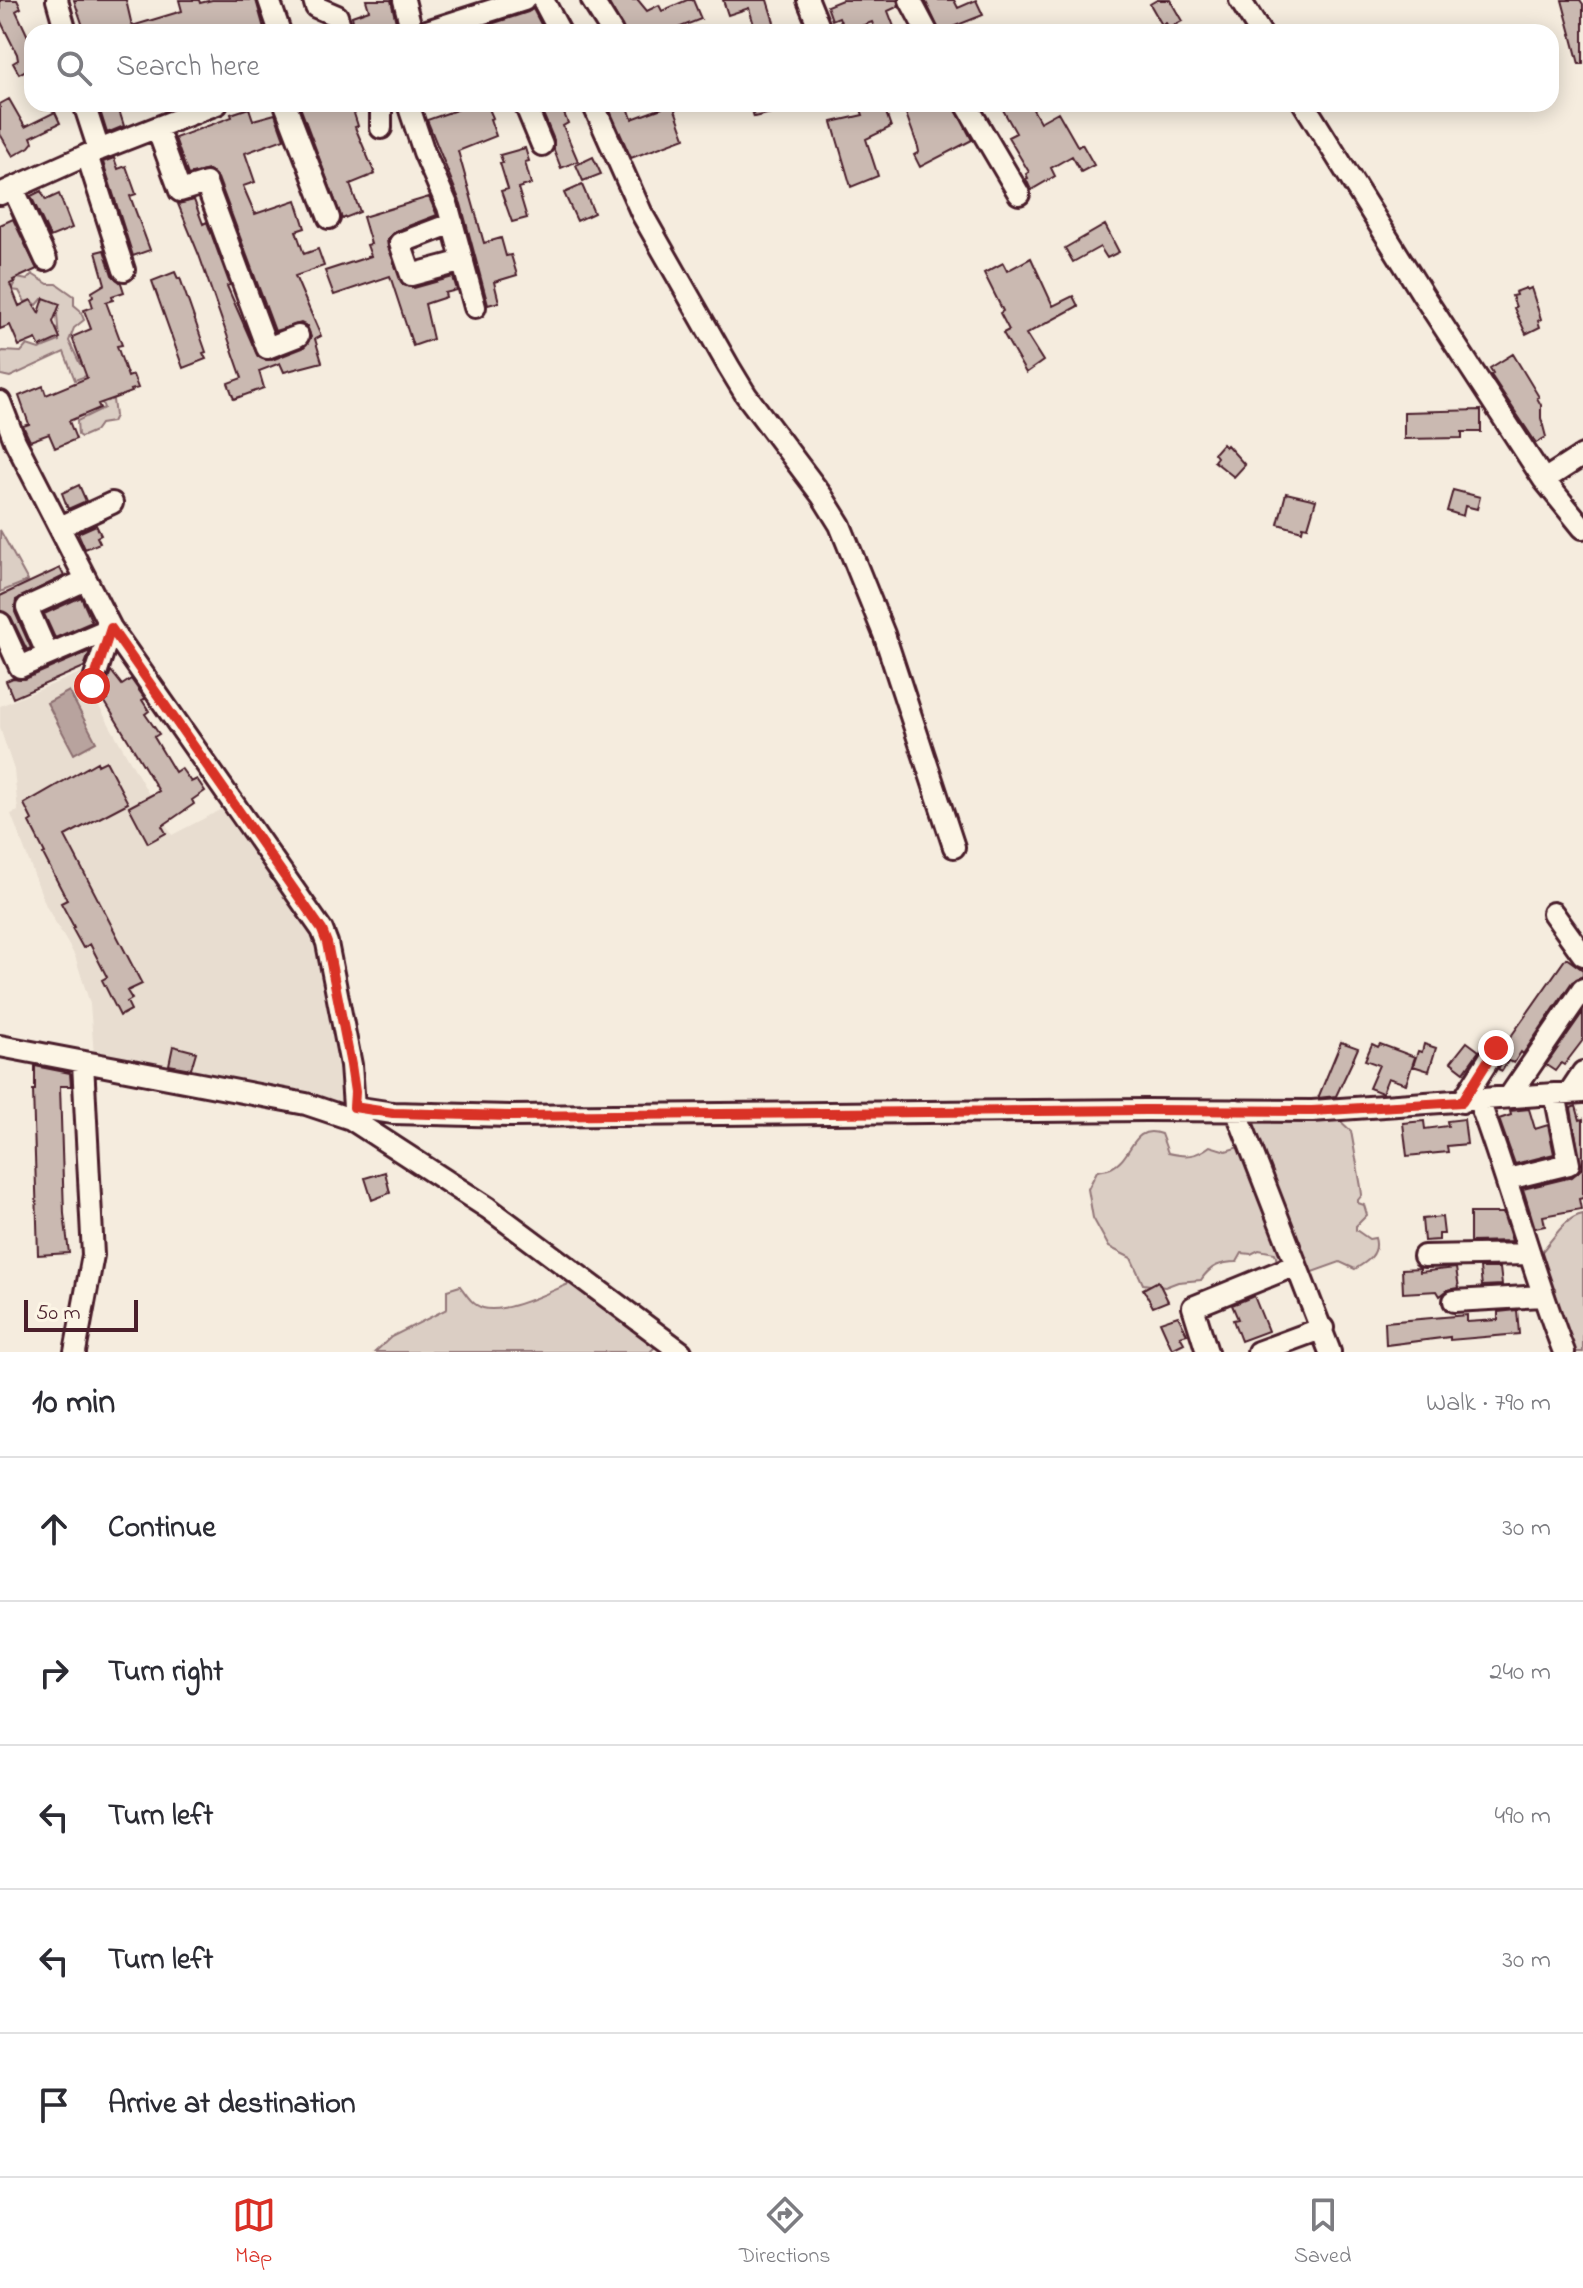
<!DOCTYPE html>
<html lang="en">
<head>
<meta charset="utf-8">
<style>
	:root { --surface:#fff; --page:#f2f2f3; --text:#2b2b33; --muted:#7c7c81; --line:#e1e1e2; --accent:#d93025 }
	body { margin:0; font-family:"Indie Flower",sans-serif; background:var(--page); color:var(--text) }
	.scale { position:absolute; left:24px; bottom:20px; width:114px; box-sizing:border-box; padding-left:8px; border:4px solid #4a1f2b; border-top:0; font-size:22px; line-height:28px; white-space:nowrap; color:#4a1f2b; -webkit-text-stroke:6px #fcf5e5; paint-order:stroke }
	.stop { position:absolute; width:24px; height:24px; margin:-18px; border:6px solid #d93025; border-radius:50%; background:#fff }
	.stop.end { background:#d93025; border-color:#fff; box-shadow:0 2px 8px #0008 }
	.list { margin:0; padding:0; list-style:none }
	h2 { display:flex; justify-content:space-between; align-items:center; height:104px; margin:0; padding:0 32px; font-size:34px }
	h2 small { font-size:26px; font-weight:400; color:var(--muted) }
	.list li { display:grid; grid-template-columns:52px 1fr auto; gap:24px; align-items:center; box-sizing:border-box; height:144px; padding:0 32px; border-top:2px solid var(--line) }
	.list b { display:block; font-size:30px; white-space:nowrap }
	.list em { font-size:26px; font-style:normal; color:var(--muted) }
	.icon { flex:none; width:44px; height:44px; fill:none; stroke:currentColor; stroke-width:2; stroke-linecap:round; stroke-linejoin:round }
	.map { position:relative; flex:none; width:1583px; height:1352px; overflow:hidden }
	.search { position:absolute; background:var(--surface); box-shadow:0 4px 20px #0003; left:24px; right:24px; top:24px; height:88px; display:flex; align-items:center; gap:20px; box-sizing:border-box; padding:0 28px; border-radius:24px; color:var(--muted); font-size:30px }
	.sheet { height:824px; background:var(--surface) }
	nav { display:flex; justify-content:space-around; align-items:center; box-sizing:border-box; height:112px; border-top:2px solid var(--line); background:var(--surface); font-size:22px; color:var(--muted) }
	nav a { display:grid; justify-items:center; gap:4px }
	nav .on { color:var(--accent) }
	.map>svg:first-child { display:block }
</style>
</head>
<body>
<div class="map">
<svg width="1583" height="1352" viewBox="0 0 1583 1352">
	<rect width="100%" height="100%" fill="#f5ecde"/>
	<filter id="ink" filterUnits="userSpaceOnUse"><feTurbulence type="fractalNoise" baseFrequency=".0125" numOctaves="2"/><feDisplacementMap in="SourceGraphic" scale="16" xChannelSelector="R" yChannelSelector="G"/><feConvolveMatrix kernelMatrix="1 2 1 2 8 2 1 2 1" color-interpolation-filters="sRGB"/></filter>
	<g filter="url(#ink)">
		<path fill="#e8ddd0" d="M80 673 172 835 228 806 312 932 317 945 346 1090 344 1103 94 1055 90 1004 75 956 46 906 11 814 18 811 14 770 0 728V706Z"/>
		<path fill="#dbcec4" stroke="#927678" stroke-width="2" d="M32 274 48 284H57L74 296V305L80 310 84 320 74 328 69 341 80 364H87L109 399 113 400 115 416 112 422 100 424 95 431 81 437 78 435 77 421 104 408 91 374 75 380 64 352 10 377 1 375 0 353 3 351 21 352 27 345 39 349 59 341 57 314 59 305 42 299 37 305 31 300 25 302 19 291 11 290 17 278 27 280Z
			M0 530 28 581 0 592Z
			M1280 1118H1337L1351 1131 1361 1187 1362 1195 1358 1200V1203L1364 1205 1367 1215 1356 1226V1230L1369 1239 1375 1238C1380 1254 1367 1262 1355 1269L1340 1262 1304 1275 1278 1266 1275 1253 1259 1250 1251 1254 1242 1253 1237 1262C1221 1262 1210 1266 1201 1280L1178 1282 1165 1287 1143 1284 1131 1258 1109 1247 1093 1218 1088 1189 1097 1171C1101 1170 1106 1170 1111 1168 1133 1159 1131 1123 1161 1134L1168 1153C1185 1157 1196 1157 1210 1146L1226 1151 1239 1147 1251 1123Z
			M1583 1214V1352H1560L1555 1289 1539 1284 1536 1258C1551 1244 1562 1218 1583 1214Z
			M571 1283 632 1323 655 1347 650 1352H375L391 1337 447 1309V1290L460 1286C466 1294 472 1305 483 1308 506 1314 549 1292 571 1283Z"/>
		<path fill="#b8a39e" stroke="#8c6e70" stroke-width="2" d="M69 691 96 742 74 754 47 703Z"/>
		<path fill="#cab9b1" stroke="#4a1f2b" stroke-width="2" d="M0 0H17L21 8 16 11 32 45V67L19 74 13 63 18 60 17 54 0 20Z
			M74 0H126L132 26 182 11 179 0H199L200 3 212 0H256L265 32H241L240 29 228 32H85Z
			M366 0H391L397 27 382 32H355L352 16 369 10Z
			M607 0H638L647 11 659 5 662 11 687 0H693L701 19 668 32H625Z
			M723 0H767L777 32H756L749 8 728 15Z
			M842 0H897L899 6 888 11 896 32H876L872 22 845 32 839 17 832 20 827 6Z
			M925 0H954L958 8 976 0 983 15 940 32Z
			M1157 0H1170L1182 21 1169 28 1166 23 1162 25 1150 4Z
			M1562 0H1580L1583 4V64H1579Z
			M533 9 545 32H467L528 12Z
			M9 99 25 127 55 112 60 123 31 137 33 142 29 147 13 156 0 134V104Z
			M98 104H117L124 126 107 133Z
			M299 104H351L358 126 355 127 375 174 350 184 360 212 342 219Z
			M464 104H487L493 118 490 119 496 136 458 151 484 243 501 238 506 256 511 255 517 275 494 282 499 302 488 305 461 204 427 120 465 107Z
			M539 104H560L568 123 563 126 578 161 561 168 554 150V140Z
			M607 104H627L632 119 662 108 661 104H673L685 138 631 158Z
			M750 104H788V109L754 117Z
			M859 104H883L891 127 866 139 878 176 851 187 832 122 863 115Z
			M927 104H953L972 140 920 167 914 155 919 152 918 147 905 111Z
			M1014 104H1030L1040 122 1058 112 1078 147 1082 144 1094 165 1081 172 1072 156 1051 168 1055 176 1031 190 1026 179 1028 178 1026 174 1029 172 1008 137 1016 133 1003 110Z
			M249 108 253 120 275 114 284 139 245 153 255 182 243 186 255 214 296 200 305 228 296 231 304 254 318 249 324 266 295 276 321 336 315 339 322 362 284 372 280 363 259 371 264 388 234 399 228 383 242 378 199 255 178 204 194 200 203 224 207 222 230 285 227 286 258 357 272 360 303 348 311 337 307 326 301 323 275 331 218 178 208 170 188 175 175 138 232 117 231 114Z
			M525 148 529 161 525 162 531 184 518 188 527 218 512 222 501 191 508 189 500 163H503L500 155Z
			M593 157 601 174 583 181 576 165Z
			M114 158 118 169 126 166 136 194 130 196 150 250 133 256 103 162Z
			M582 185 594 213 577 221 564 193Z
			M41 191 46 200 59 194 72 228 50 237 31 196Z
			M429 197 437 215 395 231 387 240 388 247 403 285 414 288 453 277 457 290 445 293 446 297 425 304 433 339 413 346 390 276 334 295 325 271 371 256 367 245 371 244 363 217Z
			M13 219 37 269 13 280 14 282 10 284 19 306 31 300 39 313 44 298 60 304 53 322 60 338 40 347 36 339 19 346 10 325 0 329V225Z
			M1105 225 1119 252 1107 258 1100 247 1073 262 1065 248Z
			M104 250 112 275 121 283 124 292 112 296 113 300 106 302 122 345 117 346 128 377 133 375 138 388 131 390 132 392 98 404 100 408 69 421 76 439 55 448 49 434 30 441 23 426 29 424 19 396 43 386 46 395 87 378 72 337 91 329 84 310 93 307 90 298 93 296 92 292 105 284 96 252Z
			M1031 258 1053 306 1073 296 1078 306 1026 334 1043 361 1026 373 1003 333 1009 330 1000 313 1003 311 984 273 1003 263 1007 271Z
			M175 272 178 279 180 278 206 352 203 353 206 359 183 368 152 281Z
			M1526 288 1527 290 1531 288 1541 319 1538 321 1540 327 1526 334 1514 308 1516 307 1512 296 1516 295 1515 292Z
			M1513 354 1539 397 1537 398 1541 405V418L1546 437 1536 443 1491 375 1493 373 1490 368Z
			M1481 410V432H1462V438L1404 439V412Z
			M1222 444 1225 447 1227 445 1245 465 1234 477 1214 461 1217 457 1214 453Z
			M79 485 86 501 68 509 62 493Z
			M1453 490 1480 497 1477 509 1465 506 1463 516 1447 511Z
			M1286 493 1316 500 1308 527 1303 526 1302 531 1278 524Z
			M96 525 101 535 97 537 100 543 85 549 78 533Z
			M60 568 64 576 16 600 15 612 31 648 27 650 11 617 0 610V596Z
			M81 597 92 622 55 638 44 614Z
			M90 651 84 667 13 698 6 681 13 678 25 679Z
			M111 671 122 685 131 679 145 699 142 700 149 711 145 714 159 734 154 737 175 772 181 768 191 782 197 779 205 791 192 800 194 804 162 826 166 833 148 843 129 807 159 791 105 702 108 700 103 693Z
			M106 761 128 803 65 836 142 984 127 991 132 999 127 1002 131 1010 120 1016 102 980 107 977 90 944 83 948 72 928 74 927 61 903 67 900 43 854 45 853 29 822 32 820 24 804 97 762 98 765Z
			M1566 958 1583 970V976L1572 982 1523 1054 1521 1052 1514 1063 1508 1061 1502 1071 1498 1069 1507 1054V1042Z
			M1583 1012V1040L1564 1065 1561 1063 1555 1071 1546 1065Z
			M1341 1042 1358 1048 1352 1062 1336 1096 1318 1098Z
			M1467 1042 1479 1051 1464 1072 1451 1062Z
			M1372 1044 1378 1047 1380 1044 1415 1057 1406 1084 1388 1078 1382 1093 1369 1088 1379 1065 1365 1060Z
			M1424 1044 1436 1048 1429 1071 1413 1066 1418 1051 1422 1052Z
			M173 1046 196 1052 191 1069 169 1065Z
			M35 1066 70 1073 71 1086H60L64 1214 69 1253 38 1255 33 1090H35Z
			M1576 1106 1580 1120 1583 1119V1198L1579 1199 1581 1209 1543 1216 1545 1226 1535 1228 1523 1189 1572 1177 1581 1169 1571 1108Z
			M1529 1109 1535 1129 1548 1125 1554 1154 1515 1164 1499 1119 1511 1115 1510 1111Z
			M1464 1119 1467 1144 1447 1146 1448 1152 1407 1156 1403 1123 1424 1121 1425 1129 1448 1126 1447 1121Z
			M385 1172 390 1193 372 1200 365 1178Z
			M1470 1213H1503L1512 1241 1470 1242Z
			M1442 1217 1444 1234H1439V1240L1424 1241 1422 1219Z
			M1420 1268V1272L1456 1268 1459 1288 1448 1290 1440 1296 1437 1291 1403 1293 1402 1269Z
			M1480 1268H1500L1502 1285 1482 1286Z
			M1158 1281 1168 1301 1153 1307 1143 1289Z
			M1254 1296 1268 1331 1241 1341 1233 1320 1238 1319 1232 1305Z
			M1517 1310 1519 1334 1450 1340V1337L1386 1345 1385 1322 1467 1315V1322L1498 1320V1312Z
			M1178 1316 1187 1334 1180 1336 1184 1343 1172 1349 1160 1322Z"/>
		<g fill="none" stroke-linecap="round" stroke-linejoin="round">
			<g stroke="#4a1f2b" stroke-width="26">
				<path id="minor" d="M57 0 66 32
					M269 0 280 32
					M314 0 316 7 337 16 342 32
					M404 0 412 32
					M543 0 560 32
					M592 0 612 32
					M808 0 821 32
					M910 0 927 32
					M1240 0 1260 32
					M424 32 524 0
					M84 104 99 150
					M285 104 329 218
					M408 104 424 152 448 207 475 307
					M525 104 542 145
					M593 104 642 214 729 367 746 395 822 496 840 525 884 634 954 847
					M966 104 1019 194
					M1304 104 1423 295 1544 480 1583 528
					M157 128 180 191 206 183 267 348 298 336
					M381 128V104
					M87 155 124 270
					M13 188 46 260
					M0 194 96 151 217 104
					M453 223 400 243 411 275 463 261
					M0 402 15 441 111 628 322 930 327 943 351 1065 354 1107
					M1544 480 1583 455
					M60 527 112 503
					M0 623 20 667 111 628
					M48 655 27 607 86 580
					M92 686 111 628
					M1553 913 1583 955
					M0 1046 306 1104 351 1119 488 1208 681 1352
					M1569 1093 1583 1072
					M1509 1097 1583 989
					M1479 1101C1510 1184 1532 1270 1564 1352
					M1462 1102 1496 1048
					M1236 1110 1330 1352
					M351 1119 354 1107 393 1113 510 1116 1146 1110 1312 1111 1583 1092
					M1508 1179 1569 1164 1555 1094
					M1424 1256 1530 1254
					M1454 1301 1542 1296
					M75 1352 93 1255 83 1063
					M1207 1352 1193 1307 1296 1265
					M1258 1352 1323 1328"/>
			</g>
			<use href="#minor" stroke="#fcf5e5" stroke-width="20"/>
		</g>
	</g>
	<g fill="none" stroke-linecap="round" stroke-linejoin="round" filter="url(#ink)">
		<path stroke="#d93025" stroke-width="10" d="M92 686 111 628 322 930 327 943 351 1065 355 1092 354 1107 393 1113 510 1116 1146 1110 1312 1111 1462 1102 1496 1048"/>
	</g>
</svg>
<div class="scale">50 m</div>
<div class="stop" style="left:92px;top:686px"></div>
<div class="stop end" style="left:1496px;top:1048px"></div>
<div class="search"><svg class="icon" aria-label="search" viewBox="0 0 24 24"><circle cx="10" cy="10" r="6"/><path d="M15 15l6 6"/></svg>Search here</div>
</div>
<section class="sheet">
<h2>10 min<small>Walk · 790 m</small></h2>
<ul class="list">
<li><svg class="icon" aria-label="ahead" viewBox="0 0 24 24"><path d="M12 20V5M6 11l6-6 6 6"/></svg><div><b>Continue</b></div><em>30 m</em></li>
<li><svg class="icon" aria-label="right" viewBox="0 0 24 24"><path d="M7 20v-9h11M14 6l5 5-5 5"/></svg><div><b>Turn right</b></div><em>240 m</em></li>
<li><svg class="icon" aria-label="left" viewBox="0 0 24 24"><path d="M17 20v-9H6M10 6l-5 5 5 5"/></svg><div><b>Turn left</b></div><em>490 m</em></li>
<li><svg class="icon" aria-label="left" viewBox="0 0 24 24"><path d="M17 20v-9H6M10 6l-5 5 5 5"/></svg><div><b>Turn left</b></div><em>30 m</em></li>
<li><svg class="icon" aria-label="arrive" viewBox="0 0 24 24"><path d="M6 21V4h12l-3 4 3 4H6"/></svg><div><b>Arrive at destination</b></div></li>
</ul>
</section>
<nav>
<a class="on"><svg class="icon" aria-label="map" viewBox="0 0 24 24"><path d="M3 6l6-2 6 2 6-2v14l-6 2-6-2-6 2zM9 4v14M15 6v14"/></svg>Map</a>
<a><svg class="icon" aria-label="directions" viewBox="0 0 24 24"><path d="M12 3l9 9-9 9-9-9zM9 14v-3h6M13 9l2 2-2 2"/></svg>Directions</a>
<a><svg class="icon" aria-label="saved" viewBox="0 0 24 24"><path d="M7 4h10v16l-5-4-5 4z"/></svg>Saved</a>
</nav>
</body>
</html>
